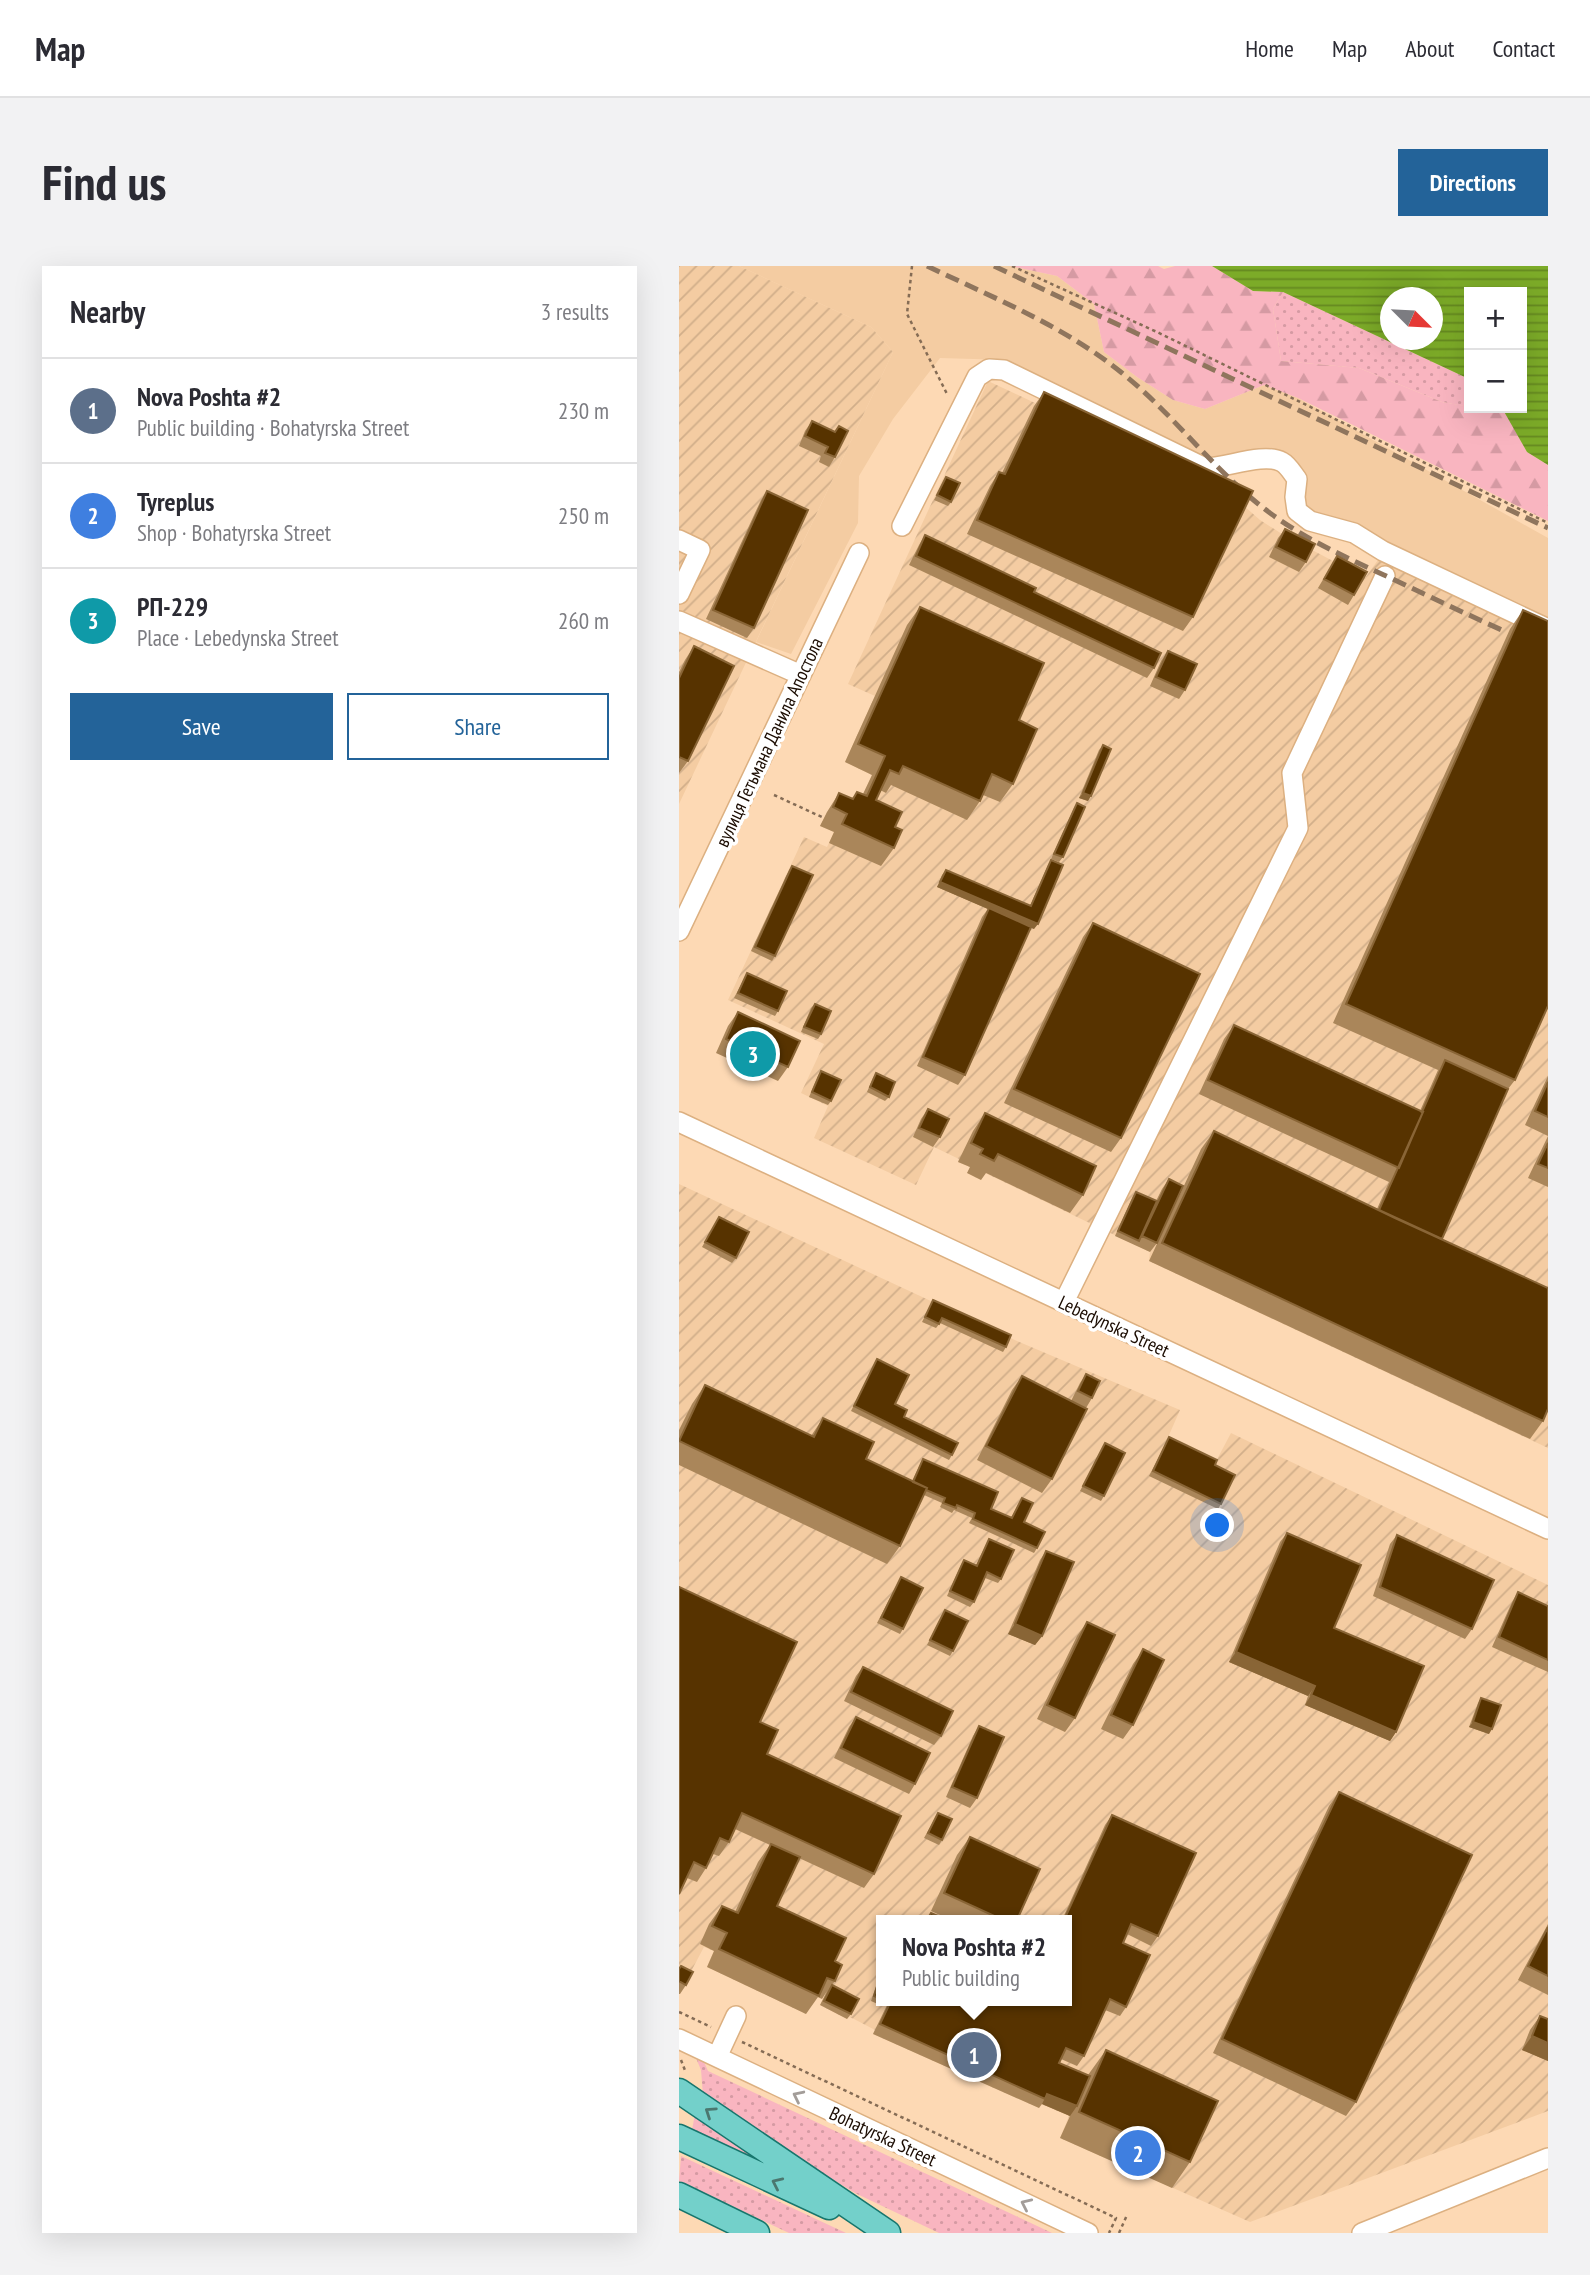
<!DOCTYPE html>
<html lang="en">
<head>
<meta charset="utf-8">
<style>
	:root { --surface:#fff; --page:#f2f2f3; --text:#2b2b33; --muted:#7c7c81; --line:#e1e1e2; --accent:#236399 }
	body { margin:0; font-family:"PT Sans Narrow",sans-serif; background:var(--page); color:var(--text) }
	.controls { position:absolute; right:21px; top:21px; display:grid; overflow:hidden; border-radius:0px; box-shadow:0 7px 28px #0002 }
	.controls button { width:63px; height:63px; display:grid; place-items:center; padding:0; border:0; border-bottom:2px solid var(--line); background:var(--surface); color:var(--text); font:35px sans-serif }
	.compass { position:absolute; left:701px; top:21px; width:63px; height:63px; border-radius:50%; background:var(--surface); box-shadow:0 7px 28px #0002; rotate:114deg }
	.you { position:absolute; left:539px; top:1260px; width:24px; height:24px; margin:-18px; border:5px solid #fff; border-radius:50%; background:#1a73e8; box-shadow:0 0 0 10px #1a73e833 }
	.badge { display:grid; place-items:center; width:46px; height:46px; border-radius:50%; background:var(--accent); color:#fff; font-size:23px; font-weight:700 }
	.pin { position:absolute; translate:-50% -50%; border:4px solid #fff; box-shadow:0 2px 7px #0006 }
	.popup { position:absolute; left:197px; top:1649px; width:196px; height:91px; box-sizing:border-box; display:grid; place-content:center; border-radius:0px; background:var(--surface); filter:drop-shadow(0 2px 5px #0005); font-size:23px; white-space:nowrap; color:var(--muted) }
	.popup b { font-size:26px; color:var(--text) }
	.popup::after { content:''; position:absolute; left:50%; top:100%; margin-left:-14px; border:14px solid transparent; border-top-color:var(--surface) }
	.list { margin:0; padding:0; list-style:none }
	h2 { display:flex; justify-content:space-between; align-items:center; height:91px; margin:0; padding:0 28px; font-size:30px }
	h2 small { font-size:23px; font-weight:400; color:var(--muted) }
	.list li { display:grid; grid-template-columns:46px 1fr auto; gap:21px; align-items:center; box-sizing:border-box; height:105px; padding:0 28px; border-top:2px solid var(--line) }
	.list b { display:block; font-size:26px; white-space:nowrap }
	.list p { margin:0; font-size:23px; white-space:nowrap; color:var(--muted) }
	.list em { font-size:23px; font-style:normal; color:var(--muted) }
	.actions { display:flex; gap:14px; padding:21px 28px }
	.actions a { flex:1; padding:16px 0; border:2px solid var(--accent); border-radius:0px; text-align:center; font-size:24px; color:var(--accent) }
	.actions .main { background:var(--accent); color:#fff }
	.map { position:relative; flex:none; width:869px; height:1967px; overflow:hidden; border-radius:0px }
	header { display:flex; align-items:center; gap:42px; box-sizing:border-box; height:98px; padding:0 35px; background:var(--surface); border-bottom:2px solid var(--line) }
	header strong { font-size:33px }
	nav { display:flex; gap:38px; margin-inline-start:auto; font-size:24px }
	.intro { display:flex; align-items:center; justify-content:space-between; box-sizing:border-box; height:168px; padding:0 42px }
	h1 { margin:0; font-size:49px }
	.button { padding:18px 32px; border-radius:0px; background:var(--accent); color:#fff; font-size:24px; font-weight:700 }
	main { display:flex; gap:42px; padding:0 42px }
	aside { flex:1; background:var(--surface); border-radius:0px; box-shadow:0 7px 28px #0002 }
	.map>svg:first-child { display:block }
</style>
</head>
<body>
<header>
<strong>Map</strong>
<nav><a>Home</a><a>Map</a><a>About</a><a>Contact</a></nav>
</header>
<div class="intro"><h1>Find us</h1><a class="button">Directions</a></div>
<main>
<aside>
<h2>Nearby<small>3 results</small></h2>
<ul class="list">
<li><span class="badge" style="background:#5c6f8a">1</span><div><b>Nova Poshta #2</b><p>Public building · Bohatyrska Street</p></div><em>230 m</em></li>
<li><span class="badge" style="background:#3f7fe0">2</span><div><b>Tyreplus</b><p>Shop · Bohatyrska Street</p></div><em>250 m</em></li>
<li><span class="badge" style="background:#0f9aa8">3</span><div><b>РП-229</b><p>Place · Lebedynska Street</p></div><em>260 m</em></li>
</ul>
<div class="actions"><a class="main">Save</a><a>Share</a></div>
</aside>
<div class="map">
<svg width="869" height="1967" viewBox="0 0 869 1967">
	<defs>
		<pattern id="industrial-furrows" width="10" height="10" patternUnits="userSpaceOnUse" patternTransform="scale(1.75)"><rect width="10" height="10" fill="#f4cca2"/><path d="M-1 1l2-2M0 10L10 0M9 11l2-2" fill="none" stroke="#d1ae8a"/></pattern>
		<pattern id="grass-dots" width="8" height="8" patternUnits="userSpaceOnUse" patternTransform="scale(1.75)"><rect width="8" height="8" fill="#f9b5c0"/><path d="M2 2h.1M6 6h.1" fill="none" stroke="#d59aa3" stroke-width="1.8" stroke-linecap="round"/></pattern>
		<pattern id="forest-firs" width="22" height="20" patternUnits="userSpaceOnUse" patternTransform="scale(1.75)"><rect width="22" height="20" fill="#f9b5c0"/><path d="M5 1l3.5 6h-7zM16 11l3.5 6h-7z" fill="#d59aa3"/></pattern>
		<pattern id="water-rules" width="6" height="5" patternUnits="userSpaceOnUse" patternTransform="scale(1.75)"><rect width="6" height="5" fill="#7cab28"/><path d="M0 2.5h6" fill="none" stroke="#658920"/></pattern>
	</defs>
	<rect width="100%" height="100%" fill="#fdd9b4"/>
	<path fill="#f4cca2" d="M60 0H331L378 10 415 38 425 86 458 111 494 134 526 143 585 119 619 132 869 272V355L624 243 609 192 526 196 328 94 261 92 214 153 180 210 179 257 112 388 77 376 214 86 192 61Z"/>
	<path fill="url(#industrial-furrows)" fill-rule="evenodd" d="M0 0H60L192 61 214 86 0 538Z
		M309 115 356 137 355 141 564 239 581 254 603 268 686 312 699 294 834 358 832 363 869 380V1182L470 995 471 986 306 907 302 914 288 907 291 901 279 896 280 893 255 881 237 919 135 872 149 840 122 827 145 778 49 734 125 571 148 581 155 566 141 560 148 546 175 548 193 509 166 496 196 430 169 418Z
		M0 918 338 1075 501 1144 487 1176 535 1199 552 1167 869 1319V1845L571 1956 381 1872 390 1850 362 1838 360 1842 194 1768 196 1764 175 1753 170 1751 168 1753 141 1739 149 1723 143 1733 135 1730 127 1748 28 1701 35 1685 25 1681 0 1728ZM202 1654H388V1735H202Z"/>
	<path fill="url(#grass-dots)" d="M604 26 790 113V141L763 136 680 102 602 95 594 43Z
		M17 1792 25 1796 29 1805 373 1967H260L178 1928 102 1883 24 1829 22 1804Z
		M16 1848 82 1896 13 1864Z
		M2 1890 167 1967H110L0 1915Z"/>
	<path fill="url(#forest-firs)" d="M331 0H479L485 3 496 0H533L574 25 604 26 594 43 602 95 680 102 763 136 827 147 848 186 869 199V255L619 132 585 119 526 143 494 134 458 111 425 86 415 38 378 10Z"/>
	<path fill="url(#water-rules)" fill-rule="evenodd" d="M533 0H869V199L848 186 823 142H843V26H790V113L604 26 574 25ZM712 32H754V74H712Z"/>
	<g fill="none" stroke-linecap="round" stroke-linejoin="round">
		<g stroke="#dcb081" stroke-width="22">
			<path id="minor" d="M223 260 298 111 310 103 325 104 526 202C547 202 585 186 603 196 609 199 614 208 618 213L616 231 618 245 631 255 675 267 704 285 869 363
				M0 274 21 284 0 328
				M0 355 122 409
				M0 665 180 287
				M0 856 869 1263
				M385 1036 619 562 613 507 706 310
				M0 1773 409 1967
				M38 1791 57 1750
				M683 1967 869 1892"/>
		</g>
		<g stroke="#17766d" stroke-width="27">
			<path id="major" d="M0 1825 209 1967
				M0 1871 150 1941
				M0 1929 78 1967"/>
		</g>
		<path stroke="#856c55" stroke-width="2.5" stroke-dasharray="3.5 3.5" stroke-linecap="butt" d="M233 0 228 48 269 130
			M333 0 478 66 869 257
			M95 529 145 552
			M0 1746 32 1761
			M63 1776 437 1952 430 1967
			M2 1794 7 1807
			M440 1967 448 1949"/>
		<use href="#minor" stroke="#fff" stroke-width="19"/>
		<use href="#major" stroke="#73d0ca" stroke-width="24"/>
		<path stroke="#8f755d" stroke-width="5" stroke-dasharray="14 7" stroke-linecap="butt" d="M248 0C315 32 385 60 443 107 498 151 539 211 598 252 631 275 668 292 705 309 745 328 785 347 825 365
			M315 0 869 262"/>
	</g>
	<path fill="#aa865a" d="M365 126 514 351 504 365 288 268 311 220 320 206 323 207 355 140Z
		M133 155 156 166 160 160 156 191 150 201 140 196 142 190 120 180 126 165Z
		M267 211 272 236 269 240 255 234Z
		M88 225 75 362 68 372 27 353 82 234Z
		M606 263 627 296 620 306 590 291 599 272Z
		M246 269 355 326 475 402 468 412 230 299 240 279Z
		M658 290 675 329 669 339 639 322Z
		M241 341 340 454 334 518 321 536 304 529 301 535 288 554 212 519 207 527 201 524 197 534 216 561 215 582 202 600 150 577 155 566 141 560 148 546 160 527 173 533 178 526 184 528 193 509 166 496 228 359Z
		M844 344 836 814 829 823 763 973 864 1155 851 1173 470 995 522 883 535 865 698 943 710 916 520 828 545 773 555 759 741 845 759 804 654 757 831 363Z
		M15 380 9 495 0 507V406L6 394Z
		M489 385 506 424 500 433 471 420 482 395Z
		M424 479 409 535 400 532 420 484Z
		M398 537 384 591 380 596 372 593 395 542Z
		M372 594 355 663 352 661 286 809 279 819 238 800 303 651 309 643 258 621 263 609 267 604 351 640 369 599Z
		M113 600 96 690 93 695 72 685 110 604Z
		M414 657 442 872 432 886 325 837 404 671Z
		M68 707 99 745 96 750 55 732Z
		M136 738 142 768 139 773 122 766 132 742Z
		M59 746 109 801 99 815 37 787 49 760Z
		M142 805 152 835 149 839 130 831 139 810Z
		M197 807 210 831 206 835 188 826 194 812Z
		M869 810V870L846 859Z
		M249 843 261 871 254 881 234 871 242 853Z
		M306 847 404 929 391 947 307 907 302 914 288 907 291 901 279 896 294 865Z
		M869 870V921L849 912Z
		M490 913 478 977 471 986 436 970 454 930 457 926 477 935 483 923Z
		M40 951 57 992 53 997 23 981Z
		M254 1034 327 1081 324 1086 261 1057 257 1062 243 1056Z
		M198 1093 216 1138 225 1151 273 1189 270 1194 172 1145Z
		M407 1108 413 1132 407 1142 392 1135 401 1117Z
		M343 1110 373 1213 363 1227 298 1194 333 1124Z
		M26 1119 132 1170 144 1152 187 1193 233 1215 244 1193 312 1243 332 1252 343 1232 345 1256 358 1282 355 1287 290 1257 293 1252 275 1244 273 1247 261 1241 263 1237 245 1229 221 1280 208 1298 0 1199V1164L13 1138Z
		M490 1171 536 1199 542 1238 539 1243 470 1210Z
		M426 1177 425 1230 422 1235 401 1225Z
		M608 1267 655 1362 717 1466 711 1475 626 1439 629 1430 550 1396 601 1276Z
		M718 1269 793 1363 786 1373 694 1330 711 1278Z
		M310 1273 322 1313 319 1317 306 1312 295 1336 291 1341 268 1330 282 1299 285 1294 297 1299Z
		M367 1285 363 1370 356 1379 329 1368 361 1294Z
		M222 1311 224 1363 221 1368 198 1357Z
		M839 1326 869 1340V1406L813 1381 833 1336Z
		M266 1344 274 1385 271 1390 248 1379Z
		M408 1356 396 1452 386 1466 358 1453 398 1370Z
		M464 1384 454 1459 444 1473 422 1463 454 1398Z
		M184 1401 262 1470 255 1479 165 1435 177 1410Z
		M802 1432 810 1468 790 1461 799 1437Z
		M177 1451 236 1518 230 1528 155 1492 170 1461Z
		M81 1456 88 1488 195 1608 185 1622 120 1592 98 1640 156 1695V1715L153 1719 172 1748 168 1753 141 1739 148 1725 143 1733 139 1731 127 1748 28 1701 35 1685 21 1678 30 1658 43 1640 56 1646 79 1596 91 1579 56 1563 50 1576 40 1590 34 1588 27 1602 18 1616 8 1612Z
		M300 1460 298 1532 291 1542 267 1531 294 1470Z
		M660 1526 677 1836 667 1850 534 1787 650 1540Z
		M259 1547 263 1574 260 1579 245 1572Z
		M433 1549 479 1670 472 1680 448 1668 444 1677 447 1741 441 1750 426 1744 405 1790 398 1800 382 1793 380 1797 409 1809 427 1784 511 1896 493 1922 381 1872 391 1850 363 1838 360 1842 194 1768 210 1735H388V1654H383L426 1559Z
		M291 1571 338 1654H272L252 1645 278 1589Z
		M869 1658V1729L839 1714Z
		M0 1702 7 1719 1 1728H0Z
		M200 1715 202 1716V1735H203L201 1739 192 1735 197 1720Z
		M861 1750 869 1753V1795L843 1784 851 1764Z"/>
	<path fill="#896536" d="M404 527 412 530 409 535 400 532Z
		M261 616 359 658 355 663 258 621Z
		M336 1358 363 1370 356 1379 329 1368Z
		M557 1386 636 1420 629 1430 550 1396Z
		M632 1429 717 1466 711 1475 626 1439Z
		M794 1456 813 1463 810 1468 790 1461Z
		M853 1770 869 1777V1795L843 1784Z
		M368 1828 398 1840 391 1850 363 1838Z"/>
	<path fill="#573300" stroke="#896536" stroke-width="2" d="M365 126 574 225 514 351 298 254 320 206 326 208Z
		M133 155 156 166 160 160 169 165 156 191 146 187 149 181 126 170Z
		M267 211 281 217 272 236 258 229Z
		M88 225 129 244 75 362 34 344Z
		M606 263 636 278 627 296 597 281Z
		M246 269 357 322 355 326 482 387 475 402 237 290Z
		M658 290 688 306 675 329 645 313Z
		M241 341 365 397 340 454 358 463 334 518 313 508 301 535 224 500 220 508 211 504 197 534 223 546 216 561 223 564 215 582 163 558 168 548 154 541 160 527 174 533 178 526 188 530 206 490 179 478Z
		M844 344 869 355V740L836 814 667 738Z
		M15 380 55 400 9 495 0 491V412Z
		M489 385 518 398 506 424 477 411Z
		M424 479 432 483 412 530 404 527Z
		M398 537 406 541 384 591 375 588Z
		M372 594 384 599 359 658 261 616 267 604 352 640Z
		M113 600 134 609 96 690 76 681Z
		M310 642 352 661 286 809 244 791Z
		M414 657 521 708 442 872 335 823Z
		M68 707 108 725 99 745 59 727Z
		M136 738 152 745 142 768 125 761Z
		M59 746 121 775 109 801 47 773Z
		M555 759 744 846 720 902 529 814Z
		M766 794 829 823 763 973 700 944 744 846H743Z
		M142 805 162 814 152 835 133 826Z
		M197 807 216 816 210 831 191 821Z
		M869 816V851L856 845Z
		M249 843 270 853 261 871 240 862Z
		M306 847 417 900 404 929 319 888 315 895 301 888 304 883 292 877Z
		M535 865 716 952 869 1022V1143L864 1155 483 977Z
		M869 877V902L859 898Z
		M490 913 504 920 478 977 463 970Z
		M457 926 478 935 460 975 439 965Z
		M40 951 70 966 57 992 26 976Z
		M254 1034 332 1069 327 1081 263 1052 260 1058 246 1051Z
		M198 1093 230 1109 216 1138 228 1144 225 1151 279 1177 273 1189 175 1140Z
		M407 1108 421 1115 413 1132 399 1125Z
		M343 1110 408 1143 373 1213 307 1180Z
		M26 1119 135 1171 144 1152 195 1176 187 1193 248 1222 221 1280 0 1175Z
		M490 1171 538 1194 536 1199 556 1209 542 1238 474 1205Z
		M426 1177 446 1187 425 1230 404 1220Z
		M244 1193 319 1226 312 1243 333 1252 343 1232 354 1237 345 1256 366 1266 358 1282 294 1253 296 1247 278 1239 277 1242 264 1237 266 1232 247 1224 248 1222 234 1216Z
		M608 1267 682 1299 655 1362 745 1400 717 1466 632 1429 636 1420 557 1386Z
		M718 1269 815 1314 793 1363 701 1321Z
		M310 1273 335 1284 322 1313 308 1306 295 1336 271 1325 285 1294 298 1300Z
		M367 1285 395 1296 363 1370 336 1358Z
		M222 1311 244 1322 224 1363 202 1352Z
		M0 1321 118 1376 81 1456 99 1464 88 1488 222 1550 195 1608 63 1547 50 1576 41 1572 27 1602 15 1596 0 1628Z
		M839 1326 869 1340V1394L820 1371Z
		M266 1344 289 1355 274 1385 251 1374Z
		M408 1356 436 1369 396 1452 368 1439Z
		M464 1383 485 1394 454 1459 432 1449Z
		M184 1401 274 1445 262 1470 172 1426Z
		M802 1432 822 1439 813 1463 794 1456Z
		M177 1451 251 1487 236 1518 162 1482Z
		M300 1460 325 1471 298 1532 273 1521Z
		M660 1526 793 1589 677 1836 543 1773Z
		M259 1547 273 1553 263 1574 249 1567Z
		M433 1549 517 1587 479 1670 452 1658 444 1677 471 1689 447 1741 431 1733 405 1790 387 1782 380 1797 411 1810 398 1840 368 1828 366 1833 201 1758 212 1735H388V1654H385Z
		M291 1571 361 1603 338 1654H324L265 1627Z
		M92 1578 121 1591 98 1640 167 1672 156 1695 163 1699 156 1715 148 1712 140 1730 40 1683 48 1667 33 1660 43 1640 59 1647Z
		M252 1647 268 1654H248Z
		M869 1661V1710L849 1700Z
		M2 1700 14 1706 7 1719 0 1715V1703Z
		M200 1715 202 1716V1733L195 1730Z
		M153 1719 180 1733 172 1748 145 1735Z
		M861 1750 869 1753V1777L853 1770Z
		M427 1784 539 1835 511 1896 400 1846Z"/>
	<defs><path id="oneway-chevron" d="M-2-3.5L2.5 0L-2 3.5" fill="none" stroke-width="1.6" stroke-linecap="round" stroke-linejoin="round" transform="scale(1.75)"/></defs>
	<g stroke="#a39d99">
		<use href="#oneway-chevron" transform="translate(119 1830) rotate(-154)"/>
		<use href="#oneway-chevron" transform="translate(347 1938) rotate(-155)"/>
	</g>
	<g stroke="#4b776f">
		<use href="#oneway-chevron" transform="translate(31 1846) rotate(-146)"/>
		<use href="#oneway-chevron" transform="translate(98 1917) rotate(-155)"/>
	</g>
	<g text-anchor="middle" stroke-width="7" stroke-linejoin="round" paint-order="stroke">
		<g font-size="19" fill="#1a0b00" stroke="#fff">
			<text transform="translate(90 476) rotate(-65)" y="7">вулиця Гетьмана Данила Апостола</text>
			<text transform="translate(435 1060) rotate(25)" y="7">Lebedynska Street</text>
			<text transform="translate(204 1870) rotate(25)" y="7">Bohatyrska Street</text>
		</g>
	</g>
</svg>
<div class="controls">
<button>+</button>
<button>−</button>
</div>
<svg class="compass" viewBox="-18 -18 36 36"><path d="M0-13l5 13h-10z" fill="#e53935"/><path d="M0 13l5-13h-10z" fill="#7c7c81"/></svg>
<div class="you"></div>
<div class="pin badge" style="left:295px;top:1789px;background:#5c6f8a">1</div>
<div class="popup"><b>Nova Poshta #2</b>Public building</div>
<div class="pin badge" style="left:459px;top:1887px;background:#3f7fe0">2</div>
<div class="pin badge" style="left:74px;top:788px;background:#0f9aa8">3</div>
</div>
</main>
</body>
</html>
